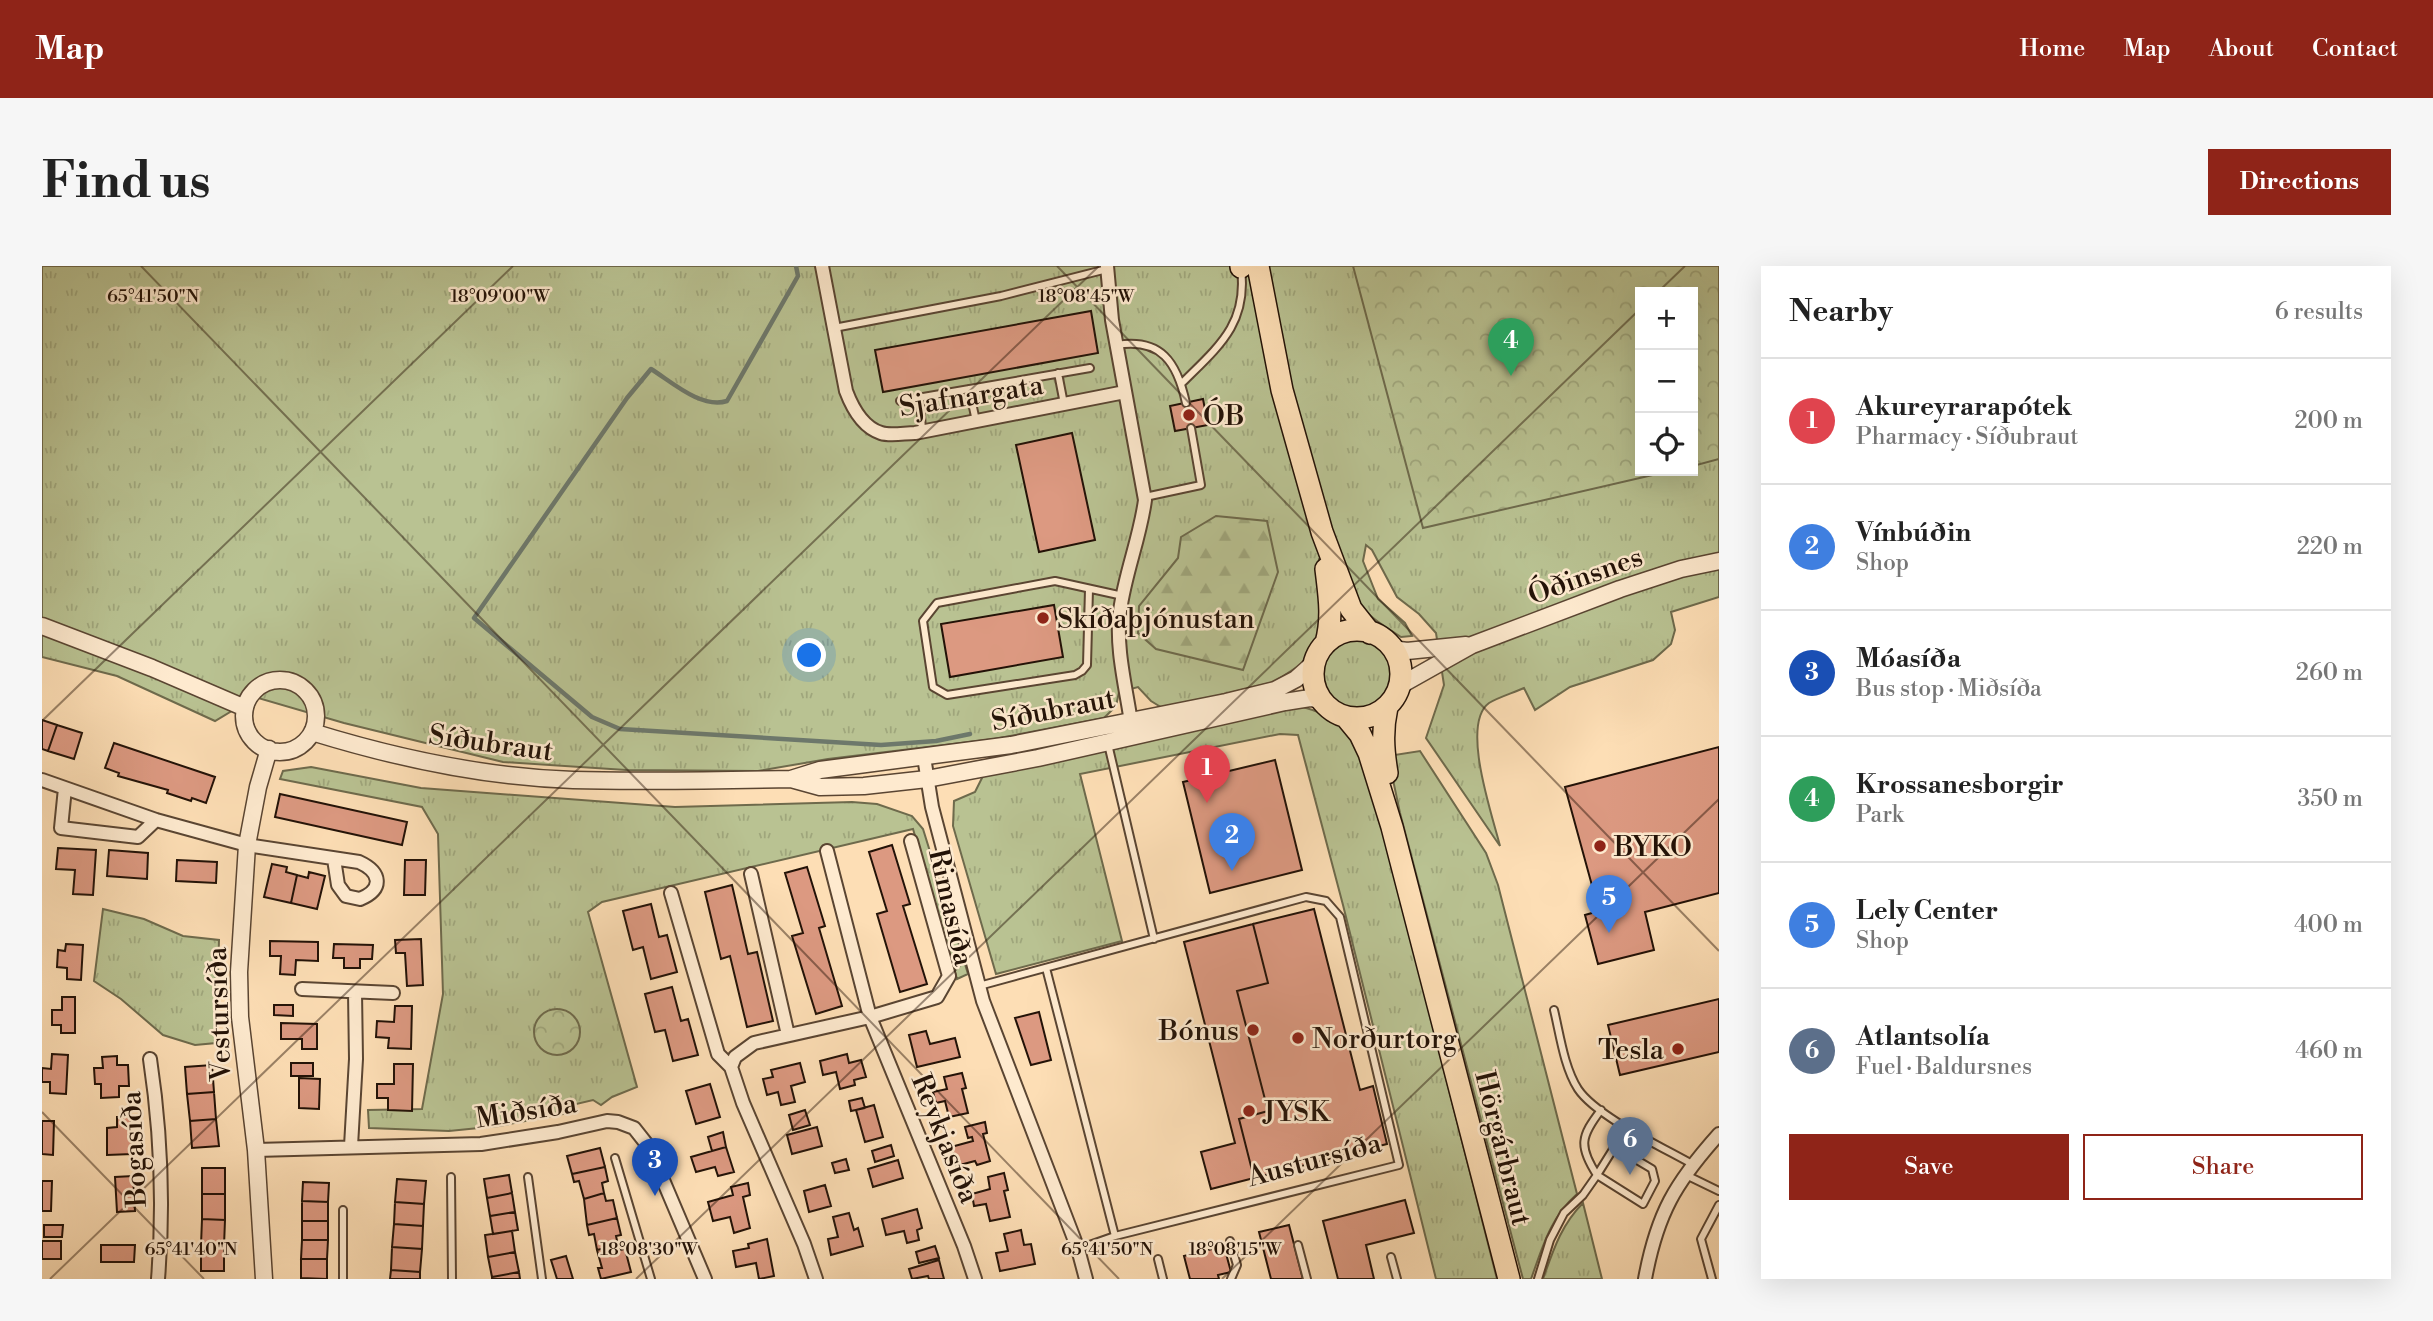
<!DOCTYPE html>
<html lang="en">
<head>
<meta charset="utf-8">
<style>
	:root { --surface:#fff; --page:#f6f6f6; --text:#222; --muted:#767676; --line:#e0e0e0; --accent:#8f2418 }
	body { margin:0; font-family:"Libre Bodoni",serif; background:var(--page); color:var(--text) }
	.controls { position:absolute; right:21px; top:21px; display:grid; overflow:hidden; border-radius:0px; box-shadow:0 7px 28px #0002 }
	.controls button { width:63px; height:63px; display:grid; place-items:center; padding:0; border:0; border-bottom:2px solid var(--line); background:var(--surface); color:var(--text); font:35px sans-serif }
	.you { position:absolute; left:768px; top:390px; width:24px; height:24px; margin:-18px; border:5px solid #fff; border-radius:50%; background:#1a73e8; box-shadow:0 0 0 10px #1a73e833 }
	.badge { display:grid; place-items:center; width:46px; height:46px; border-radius:50%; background:var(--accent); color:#fff; font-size:23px; font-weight:700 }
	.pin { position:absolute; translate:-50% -58px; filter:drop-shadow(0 2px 4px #0008) }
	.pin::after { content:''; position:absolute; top:37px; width:24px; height:21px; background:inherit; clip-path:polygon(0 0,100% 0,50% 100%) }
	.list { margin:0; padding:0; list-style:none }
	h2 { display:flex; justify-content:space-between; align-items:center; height:91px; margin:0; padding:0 28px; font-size:30px }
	h2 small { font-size:23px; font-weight:400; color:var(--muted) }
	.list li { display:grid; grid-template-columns:46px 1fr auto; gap:21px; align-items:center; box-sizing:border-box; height:126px; padding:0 28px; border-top:2px solid var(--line) }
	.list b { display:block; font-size:26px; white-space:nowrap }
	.list p { margin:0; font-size:23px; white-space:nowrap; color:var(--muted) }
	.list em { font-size:23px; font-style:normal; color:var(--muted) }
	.actions { display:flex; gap:14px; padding:21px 28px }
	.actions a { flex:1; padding:16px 0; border:2px solid var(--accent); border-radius:0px; text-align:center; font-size:24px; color:var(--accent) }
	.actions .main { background:var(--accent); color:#fff }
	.icon { flex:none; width:38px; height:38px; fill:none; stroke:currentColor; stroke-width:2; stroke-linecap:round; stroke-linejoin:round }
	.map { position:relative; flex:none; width:1677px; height:1013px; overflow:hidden; border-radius:0px }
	header { display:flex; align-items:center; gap:42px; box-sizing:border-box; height:98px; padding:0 35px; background:var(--accent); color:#fff }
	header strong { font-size:33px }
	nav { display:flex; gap:38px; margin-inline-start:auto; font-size:24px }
	.intro { display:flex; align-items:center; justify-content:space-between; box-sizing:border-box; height:168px; padding:0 42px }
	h1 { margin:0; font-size:49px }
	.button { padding:18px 32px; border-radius:0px; background:var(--accent); color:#fff; font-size:24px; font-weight:700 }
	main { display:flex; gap:42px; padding:0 42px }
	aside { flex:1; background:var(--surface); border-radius:0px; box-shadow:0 7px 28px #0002 }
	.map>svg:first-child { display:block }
</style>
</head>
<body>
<header>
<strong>Map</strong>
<nav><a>Home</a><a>Map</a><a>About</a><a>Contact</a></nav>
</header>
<div class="intro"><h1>Find us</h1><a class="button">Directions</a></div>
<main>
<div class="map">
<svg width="1677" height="1013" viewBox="0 0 1677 1013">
	<defs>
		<pattern id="grass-tufts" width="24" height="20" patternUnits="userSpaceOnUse" patternTransform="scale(1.75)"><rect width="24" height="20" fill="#b9c292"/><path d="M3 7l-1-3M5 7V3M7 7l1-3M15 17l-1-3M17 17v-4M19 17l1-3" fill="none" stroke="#9fa67c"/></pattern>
		<pattern id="forest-firs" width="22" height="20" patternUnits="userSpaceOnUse" patternTransform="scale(1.75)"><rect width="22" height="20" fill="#b9c292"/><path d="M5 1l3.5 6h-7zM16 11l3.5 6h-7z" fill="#9fa67c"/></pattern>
		<pattern id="park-crowns" width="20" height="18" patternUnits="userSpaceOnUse" patternTransform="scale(1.75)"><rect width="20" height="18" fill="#b9c292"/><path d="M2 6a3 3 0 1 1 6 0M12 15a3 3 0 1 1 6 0" fill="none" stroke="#9fa67c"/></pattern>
	</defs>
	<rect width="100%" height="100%" fill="#fddeb5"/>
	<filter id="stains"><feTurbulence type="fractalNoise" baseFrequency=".00286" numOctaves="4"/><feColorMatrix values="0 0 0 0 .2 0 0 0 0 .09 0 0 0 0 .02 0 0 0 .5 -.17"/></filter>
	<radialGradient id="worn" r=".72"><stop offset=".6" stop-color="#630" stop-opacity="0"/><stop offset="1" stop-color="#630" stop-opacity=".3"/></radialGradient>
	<path fill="url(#grass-tufts)" stroke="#6e6a4c" stroke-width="2" fill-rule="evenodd" d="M0 0H1677V331L1629 346 1633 364 1629 378 1611 394 1528 421 1493 444 1482 422C1471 427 1457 431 1447 437 1418 458 1451 551 1458 580L1384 472 1402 419 1394 367 1377 348 1355 331 1330 284 1324 279 1321 295 1336 333 1363 357 1370 370 1359 371C1318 345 1309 338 1300 289L1277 293 1282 354 1274 379 1258 399 1232 416 1122 443 1109 435 1096 421 1077 426 1074 440 1062 452 952 473 786 493 716 505 584 504 461 496 302 457 213 431 173 455 75 410 0 391ZM1598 26H1651V205H1598Z
		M1281 409a35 35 0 1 1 70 0a35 35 0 1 1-70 0Z
		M1250 439C1293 446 1306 464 1325 501L1455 1013H1394L1301 639 1256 469 1238 468 1038 508 1080 675 954 708 911 560 912 535 933 526 943 506Z
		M1378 485 1444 587 1456 619 1535 928C1508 952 1501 980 1489 1013H1481L1358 547 1346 490Z
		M269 501 379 522 633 541 810 536 835 538 870 550 881 563 926 708 915 713 871 563 560 636 546 646 595 821 570 831 559 839 551 834 534 838 531 846 457 860 407 865 327 862 326 844 380 843 401 728 396 568 380 541 238 513 241 505Z
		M61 643 102 653 141 670 177 674 174 777 153 779 121 769 79 733 52 715Z
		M1541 937 1560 1013H1501C1511 985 1519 959 1541 937Z"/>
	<path fill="url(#forest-firs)" stroke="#6e6a4c" stroke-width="2" d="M1174 250 1225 255 1236 306 1201 404 1114 383 1096 367 1097 340 1136 292 1139 271Z"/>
	<path fill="url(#park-crowns)" stroke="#6e6a4c" stroke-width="2" d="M1311 0H1677V193L1651 200V26H1598V205H1628L1381 262Z
		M492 766a23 23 0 1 1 46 0a23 23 0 1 1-46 0Z"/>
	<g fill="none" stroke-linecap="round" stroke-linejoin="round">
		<path stroke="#6d786b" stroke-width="4.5" d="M754 0 756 10 685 135C659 143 630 116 609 103L585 132 432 352 550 451 578 463 839 479 894 475 928 468"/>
	</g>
	<path fill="#dc9981" stroke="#231207" stroke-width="2" d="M1049 45 1056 87 841 126 833 84Z
		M1161 133 1166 159 1133 165 1128 140Z
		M1030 167 1053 274 997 286 974 179Z
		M1012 339 1021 391 908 411 899 358Z
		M0 454 15 459 6 485 0 483Z
		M15 459 40 467 32 493 6 485Z
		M72 477 173 511 164 537 150 532 149 535 125 527 126 524 76 510 77 507 63 502Z
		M1677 481V627L1603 646 1612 684 1556 698 1543 649 1557 645 1523 521Z
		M1233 494 1260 604 1168 627 1141 516Z
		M238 528 365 556 360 579 233 551Z
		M850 579 868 638 861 640 885 718 858 726 835 648 845 645 827 586Z
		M16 582 54 584 51 629 31 628 33 604 14 603Z
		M67 584 106 587 105 613 65 610Z
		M135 594 175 596 174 617 134 615Z
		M363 594H384L383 629H362Z
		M230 598 245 601 244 606 255 609 249 637 222 631Z
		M765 601 783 660 777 662 800 740 774 748 750 670 761 667 743 607Z
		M267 606 283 610 275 643 249 637 255 609 266 612Z
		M690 619 706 688 715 686 731 755 705 761 688 690 679 693 663 626Z
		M609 638 617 671 625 669 635 706 609 713 601 681 591 684 581 645Z
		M1272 643 1318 824 1331 820 1345 878 1212 912 1197 853 1226 845 1195 725 1226 717 1211 658Z
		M1211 658 1226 717 1195 725 1226 845 1197 853 1212 912 1169 923 1159 886 1193 877 1142 676Z
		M379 673 381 719 365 720 363 687H354L353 674Z
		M228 675 276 676V695L254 694 253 709 238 708 239 690H228Z
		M24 678 41 679 39 714 25 713V702L15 701 16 684 23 685Z
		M292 678 331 679 330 693H318V702H302V692H291Z
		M630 721 639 755 646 753 656 789 631 795 623 764 613 766 603 728Z
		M20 731H33V767H19V759H10V744H20Z
		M1677 733V786L1578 809 1566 759Z
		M232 739H251V750L232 749Z
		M353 740H370L369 783 346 782 347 772 334 771 335 755 352 756Z
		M997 746 1009 794 989 799 973 752Z
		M239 757 275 758V783H260V773H239Z
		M884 765 888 778 913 772 918 791 875 801 867 769Z
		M10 788 26 789 24 828 8 827V816H0V802L9 803Z
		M805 788 807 797 819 794 824 811 812 814 813 819 798 823 794 806 781 809 778 795Z
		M75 790V799H86L87 820H77V831L59 832V818H53L52 802H61L60 791Z
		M249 797H271V810H249Z
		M758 797 763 816 749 820 753 836 739 839 736 826 725 829 721 813 731 811 729 804Z
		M352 798H371L370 845 346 844V832H335V818H352Z
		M170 799 172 826 145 828 143 801Z
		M920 807 924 822 920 823 926 847 907 851 903 835 894 837 891 826 905 823 902 811Z
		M257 812 278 813 277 843 257 842Z
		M668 818 678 851 654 858 644 825Z
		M172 826 174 853 148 855 145 828Z
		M820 832 823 842 809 845 807 835Z
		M832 839 841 871 823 876 814 844Z
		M763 844 768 859 751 864 747 849Z
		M75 851H89L90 888 65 889V862L75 861Z
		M174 853 177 880 150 882 148 855Z
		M0 855H12L11 889 0 888Z
		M943 856 945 867 941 868 948 895 935 899 933 895 914 900 909 881 931 875 930 871 926 872 923 861Z
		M775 861 780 880 750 888 745 869Z
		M681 866 684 881 670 885 666 871Z
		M849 879 852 890 833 896 830 885Z
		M684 881 692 906 676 910 673 901 654 906 649 891Z
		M558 882 563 901 530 908 525 890Z
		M804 893 807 904 793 907 790 897Z
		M856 894 861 912 831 921 826 903Z
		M563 901 566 915 560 917 562 927 542 933 537 915 532 916 530 908Z
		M160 902H183V928H160Z
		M962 907 966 924 962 925 968 951 948 955 944 938 932 940 930 928 948 923 946 911Z
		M467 909 470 927 445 932 442 913Z
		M91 910 93 945 75 946 73 911Z
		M355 913 384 915 382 938 353 936Z
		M0 915H10L9 945H0Z
		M261 916 287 917 286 936 260 935Z
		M706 917 708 929 701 931 708 962 692 967 688 951 671 955 666 936 691 929 689 921Z
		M783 919 789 940 767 946 762 925Z
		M470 927 473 946 448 950 445 932Z
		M562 927 564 935 571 934 575 952 545 959 542 933Z
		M160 928H183V954L160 953Z
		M1363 934 1372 967 1324 979 1332 1013H1296L1281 955Z
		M260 935 286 936V955H260Z
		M353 936 382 938 381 960 352 958Z
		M875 943 880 962 875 964 877 974 865 977 862 965 844 969 840 953Z
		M473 946 476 964 451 968 448 950Z
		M807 947 812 964 816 962 821 980 789 989 786 973 796 971 791 951Z
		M575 952 579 969 574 970 576 979 555 984 552 968 547 969 545 959Z
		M160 953 183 954 182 980 159 979Z
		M260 955H286V974H260Z
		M352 958 381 960 380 983 350 981Z
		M2 959H21L20 971H2Z
		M1247 959 1261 1013H1229L1217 966Z
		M979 964 982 979 989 978 993 998 958 1005 954 987 966 985 962 968Z
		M470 965 473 986 446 991 443 969Z
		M725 973 732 1010 717 1013 714 997 694 1001 691 985 707 982 706 978Z
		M260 974H286L285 993H259Z
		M0 975H19V993H0Z
		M59 979H93L92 996H59Z
		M159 979 182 980V1005H159Z
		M576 979 577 984 583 983 589 1006 559 1013 556 1002H560L555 984Z
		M893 980 897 992 877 997 874 986Z
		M1182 980 1189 1006 1176 1009 1177 1013H1148L1142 990Z
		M350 981 380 983 378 1006 349 1004Z
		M473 986 477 1006 450 1011 446 991Z
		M524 990 531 1013H515L509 994Z
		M259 993H285V1013L259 1012Z
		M897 994 902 1013H887L886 1010 870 1013 867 1003Z
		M349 1004 378 1006V1013H348Z
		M477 1006 478 1013H450V1011Z"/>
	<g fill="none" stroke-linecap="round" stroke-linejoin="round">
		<g stroke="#5a4532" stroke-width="10">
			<path id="service" d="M792 62 959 30 1065 3
				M1075 79C1119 72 1135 96 1144 137
				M1016 107 1022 138
				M1140 117C1176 81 1206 58 1199 3
				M927 123 934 155
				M878 131 880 165
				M858 135 1048 102
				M1103 231 1159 219 1149 162
				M1047 323 1045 399 1040 405 1033 409 905 429 891 421 881 355 895 337 1013 315 1081 330
				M1066 478 1112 673
				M1004 702 1073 970
				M937 720 1264 631 1284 635 1298 651 1357 899 1073 970 1036 983
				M1512 744C1518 769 1522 801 1536 823 1554 850 1620 881 1650 898
				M1573 881 1610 903 1613 915 1601 938 1555 909 1585 861
				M573 892 609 1013
				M1644 909 1677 925
				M409 911 410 1013
				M486 911 500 1013
				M1188 975 1195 999 1189 1013
				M1256 979 1265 1013
				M1349 991 1355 1013
				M1116 993 1121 1013
				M301 1013V944
				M1496 1013 1508 974 1522 947 1541 929 1555 909C1536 880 1539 870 1559 844
				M1670 1013 1659 973 1677 939"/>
		</g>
		<g stroke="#5a4532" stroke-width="16">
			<path id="minor" d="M780 0 804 125C810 141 820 161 839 167 848 170 863 167 873 167L1083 126
				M1065 0 1070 54 1103 234C1098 272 1083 307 1078 345 1073 383 1085 425 1090 463
				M882 491 890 541 941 735 1036 983 1044 1013
				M0 514 114 554 205 579 317 596C339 606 342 623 318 633L304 630 296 619 292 593
				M23 522 19 562 96 571 114 554
				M785 585 828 751 922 980 933 1013
				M709 608 746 769
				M629 627 676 788 689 801
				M260 723 351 727
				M108 793C119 866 122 939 116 1013
				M309 880 314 793 313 726
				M214 884 439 878 516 866 565 855 576 856 592 862 607 881 663 1013
				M774 1013 762 978 701 837 689 801 693 791 712 777 828 751 895 731 907 710 869 575
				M1603 1013C1615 948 1633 917 1677 868"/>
		</g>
		<g stroke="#5a4532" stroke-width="19">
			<path id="tertiary" d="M0 360 110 402 203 442
				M1350 383 1365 385 1424 379
				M202 450a36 36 0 1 1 72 0a36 36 0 1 1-72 0Z
				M1357 420 1430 379 1578 323 1639 303 1677 295
				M270 466C354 492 443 511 531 514 604 516 677 514 749 513L778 521 822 520 885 513 996 492 1243 436 1268 432 1279 434
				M749 513 778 504 969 479 1184 436 1233 424 1254 413 1273 396
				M222 1013 214 884 198 751 197 706 205 579 216 521 227 483"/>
		</g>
		<g stroke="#231207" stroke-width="24">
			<path id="trunk" d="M1199 0V1
				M1216 0 1240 124 1280 266 1309 343 1328 367
				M1284 303C1287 329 1291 351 1284 377
				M1271 408a44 44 0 1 1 88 0a44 44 0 1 1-88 0Z
				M1345 441C1340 464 1341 483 1345 507
				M1304 451 1318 468 1327 487 1350 561 1467 1013"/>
		</g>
		<use href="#service" stroke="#feeacf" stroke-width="6"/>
		<use href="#minor" stroke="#feeacf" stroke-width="12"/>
		<use href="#tertiary" stroke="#feeacf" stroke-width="16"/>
		<use href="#trunk" stroke="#fddeb5" stroke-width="21"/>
	</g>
	<path fill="none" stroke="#231207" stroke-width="2" stroke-opacity="0.45" d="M99 0 1077 1013M1015 0 1677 685M1616 26 1643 0M0 455 471 0M0 846 162 1013M8 1013 1057 0M594 1013 1598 43M1180 1013 1677 533"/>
	<g fill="#8f2418" stroke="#feeacf" stroke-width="2.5">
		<circle cx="1147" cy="149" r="7"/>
		<circle cx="1001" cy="352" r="7"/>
		<circle cx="1558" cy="580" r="7"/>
		<circle cx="1211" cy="764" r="7"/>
		<circle cx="1256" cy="772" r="7"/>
		<circle cx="1636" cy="783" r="7"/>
		<circle cx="1207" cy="845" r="7"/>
	</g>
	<g text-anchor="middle" stroke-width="5" stroke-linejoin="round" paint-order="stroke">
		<g font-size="28" fill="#231207" stroke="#feeacf">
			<text transform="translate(929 129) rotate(-9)" y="10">Sjafnargata</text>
			<text transform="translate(1543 309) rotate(-20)" y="10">Óðinsnes</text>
			<text transform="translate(1011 443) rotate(-11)" y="10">Síðubraut</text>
			<text transform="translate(449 476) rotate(8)" y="10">Síðubraut</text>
			<text transform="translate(910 641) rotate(77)" y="10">Rimasíða</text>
			<text transform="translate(176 748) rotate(-92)" y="10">Vestursíða</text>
			<text transform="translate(484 844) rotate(-9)" y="10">Miðsíða</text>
			<text transform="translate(904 872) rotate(68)" y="10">Reykjasíða</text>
			<text transform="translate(1462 882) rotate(76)" y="10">Hörgárbraut</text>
			<text transform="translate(91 883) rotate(-93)" y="10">Bogasíða</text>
			<text transform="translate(1272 893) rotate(-15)" y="10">Austursíða</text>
		</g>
		<g font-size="28" fill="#231207" stroke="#feeacf" text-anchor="start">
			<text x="1161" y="159">ÓB</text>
			<text x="1015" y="362">Skíðaþjónustan</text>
			<text x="1572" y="590">BYKO</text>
			<text x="1197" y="774" text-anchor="end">Bónus</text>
			<text x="1270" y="782">Norðurtorg</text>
			<text x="1622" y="793" text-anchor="end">Tesla</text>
			<text x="1221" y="855">JYSK</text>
		</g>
	</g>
	<g font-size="18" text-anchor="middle" fill="#231207" stroke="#feeacf" stroke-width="5" stroke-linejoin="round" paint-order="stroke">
		<text x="458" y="36">18°09'00"W</text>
		<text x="1044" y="36">18°08'45"W</text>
		<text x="111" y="36">65°41'50"N</text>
		<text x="149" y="989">65°41'40"N</text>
		<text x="1065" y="989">65°41'50"N</text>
		<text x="607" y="989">18°08'30"W</text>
		<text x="1193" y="989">18°08'15"W</text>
	</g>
	<rect width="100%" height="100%" filter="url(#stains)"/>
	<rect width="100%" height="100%" fill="url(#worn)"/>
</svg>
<div class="controls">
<button>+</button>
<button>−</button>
<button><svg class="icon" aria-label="locate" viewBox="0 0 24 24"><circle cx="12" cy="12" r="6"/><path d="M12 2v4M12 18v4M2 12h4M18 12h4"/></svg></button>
</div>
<div class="you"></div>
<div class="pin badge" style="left:1165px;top:537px;background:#e0444e">1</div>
<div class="pin badge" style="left:1190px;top:605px;background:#3f7fe0">2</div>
<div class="pin badge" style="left:613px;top:930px;background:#1a4fb4">3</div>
<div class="pin badge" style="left:1469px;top:110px;background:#2e9e5b">4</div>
<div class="pin badge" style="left:1567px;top:667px;background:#3f7fe0">5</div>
<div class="pin badge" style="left:1588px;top:909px;background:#5c6f8a">6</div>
</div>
<aside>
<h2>Nearby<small>6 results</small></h2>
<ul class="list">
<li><span class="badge" style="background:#e0444e">1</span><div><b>Akureyrarapótek</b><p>Pharmacy · Síðubraut</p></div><em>200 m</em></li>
<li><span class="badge" style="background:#3f7fe0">2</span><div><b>Vínbúðin</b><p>Shop</p></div><em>220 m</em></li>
<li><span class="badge" style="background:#1a4fb4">3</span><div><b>Móasíða</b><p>Bus stop · Miðsíða</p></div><em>260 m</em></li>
<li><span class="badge" style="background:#2e9e5b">4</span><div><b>Krossanesborgir</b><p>Park</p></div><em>350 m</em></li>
<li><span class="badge" style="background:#3f7fe0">5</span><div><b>Lely Center</b><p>Shop</p></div><em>400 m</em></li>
<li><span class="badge" style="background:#5c6f8a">6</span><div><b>Atlantsolía</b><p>Fuel · Baldursnes</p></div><em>460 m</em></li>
</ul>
<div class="actions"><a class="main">Save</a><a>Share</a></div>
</aside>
</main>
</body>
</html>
